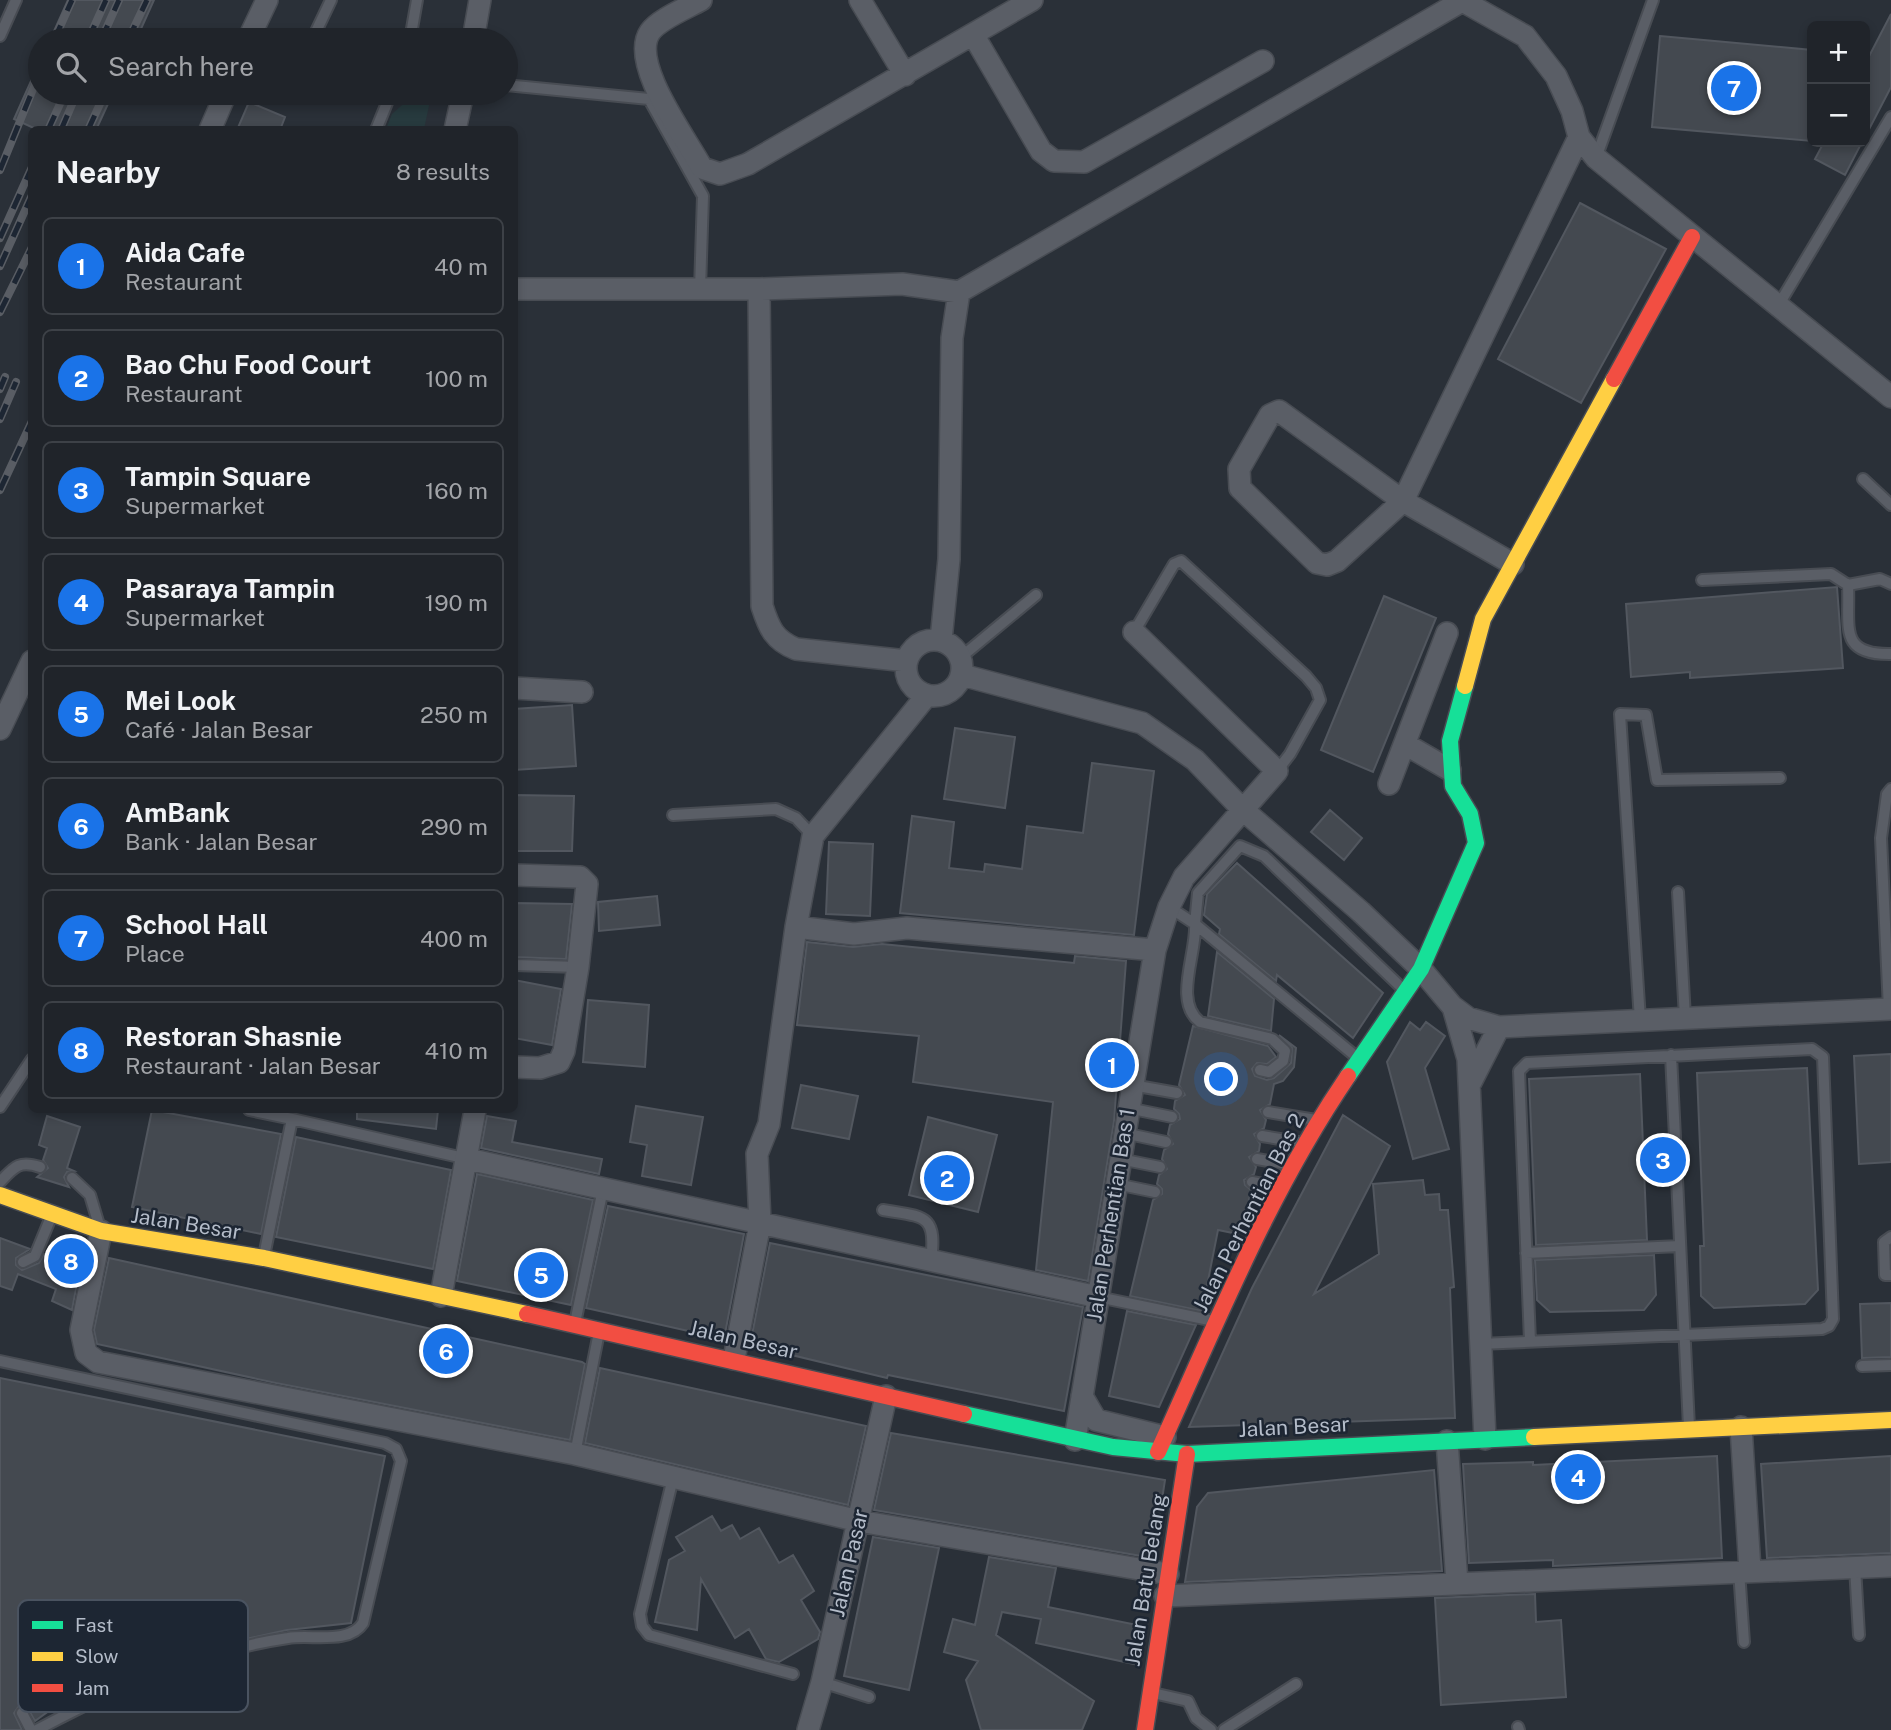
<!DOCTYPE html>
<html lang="en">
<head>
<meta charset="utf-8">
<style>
	:root { --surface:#20242a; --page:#2d3036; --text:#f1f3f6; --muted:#a2a4a8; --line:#3d4147; --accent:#1a73e8 }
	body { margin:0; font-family:"Public Sans",sans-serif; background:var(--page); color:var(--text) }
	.controls { position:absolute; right:21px; top:21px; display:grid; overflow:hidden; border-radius:10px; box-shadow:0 4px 10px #0003 }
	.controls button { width:63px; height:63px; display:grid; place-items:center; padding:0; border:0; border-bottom:2px solid var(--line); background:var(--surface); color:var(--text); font:35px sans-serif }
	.you { position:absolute; left:1222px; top:1080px; width:24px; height:24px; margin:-18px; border:5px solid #fff; border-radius:50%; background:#1a73e8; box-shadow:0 0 0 10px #1a73e833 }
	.badge { display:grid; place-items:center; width:46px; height:46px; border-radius:50%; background:var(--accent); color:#fff; font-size:23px; font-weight:700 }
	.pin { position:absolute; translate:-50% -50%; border:4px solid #fff; box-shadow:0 2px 7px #0006 }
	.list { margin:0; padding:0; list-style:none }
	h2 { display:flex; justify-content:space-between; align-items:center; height:91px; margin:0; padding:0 28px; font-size:30px }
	h2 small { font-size:23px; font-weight:400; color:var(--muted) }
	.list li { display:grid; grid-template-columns:46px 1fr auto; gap:21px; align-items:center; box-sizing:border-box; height:98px; margin:0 14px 14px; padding:0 14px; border:2px solid var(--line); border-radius:10px }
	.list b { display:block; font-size:26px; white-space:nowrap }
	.list p { margin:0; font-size:23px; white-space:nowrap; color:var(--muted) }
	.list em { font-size:23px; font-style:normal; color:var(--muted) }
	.icon { flex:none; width:38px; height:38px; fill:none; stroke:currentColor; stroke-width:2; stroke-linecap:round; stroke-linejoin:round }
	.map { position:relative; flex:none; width:1891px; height:1730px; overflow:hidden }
	.search { position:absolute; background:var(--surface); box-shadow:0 4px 10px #0003; left:28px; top:28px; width:490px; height:77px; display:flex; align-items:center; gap:18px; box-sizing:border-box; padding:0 24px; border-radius:38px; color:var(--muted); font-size:26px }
	.panel { position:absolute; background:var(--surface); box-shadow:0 4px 10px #0003; left:28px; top:126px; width:490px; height:987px; border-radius:10px }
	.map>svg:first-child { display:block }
</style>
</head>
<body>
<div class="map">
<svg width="1891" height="1730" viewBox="0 0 1891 1730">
	<rect width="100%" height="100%" fill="#2a3038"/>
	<path fill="#273a3e" d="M409 99 430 101 424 129H386L392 114Z"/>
	<path fill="#444950" stroke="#52575f" stroke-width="2" d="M68 0H154L136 40H50Z
		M1891 14V87L1865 137V64Z
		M1660 36 1812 50V141L1652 127Z
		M40 61V93H113L96 130H38L14 119Z
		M249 102 285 117 280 130H237Z
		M1824 142H1862L1845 175 1815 159Z
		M1580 203 1666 249 1581 403 1498 359Z
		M1837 587 1843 668 1690 678V672L1631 677 1626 604Z
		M1384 596 1436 618 1373 772 1321 750Z
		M572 705 576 766 514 770V709Z
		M955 728 1015 737 1005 808 944 799Z
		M1092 763 1154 771 1134 935 900 913 912 816 954 822 949 868 984 872 985 864 1022 869 1027 826 1083 833Z
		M514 795 574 796 572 851H514Z
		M1330 810 1362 838 1344 860 1311 832Z
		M829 842 873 844 870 916 826 914Z
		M1237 863 1383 993 1353 1038 1277 975 1276 981 1219 934 1220 929 1204 915 1207 894Z
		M657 896 660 925 599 931 598 902Z
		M514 903 572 904 566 959 514 957Z
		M807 942 853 947 882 944 1074 963 1075 956 1126 961 1114 1121 1088 1281 1036 1270 1053 1102 913 1082 919 1036 797 1025Z
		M1217 952 1274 999 1271 1031 1208 1016Z
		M514 980 561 989 552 1045 514 1038Z
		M588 1000 649 1005 645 1067 583 1062Z
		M1410 1022 1420 1030 1426 1022 1445 1036 1425 1068 1449 1149 1413 1159 1387 1062Z
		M1193 1026 1268 1046 1276 1057 1267 1064 1257 1063 1252 1069 1255 1076 1267 1080 1274 1078 1291 1063 1292 1048 1279 1035 1296 1048 1294 1067 1283 1081 1274 1084 1270 1104 1260 1110 1266 1120 1264 1128 1254 1134 1260 1144 1259 1151 1249 1157 1256 1167 1254 1174 1244 1180 1245 1185 1251 1190 1245 1220 1238 1234 1218 1230 1202 1311 1130 1296 1153 1200 1162 1194V1189L1157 1184 1159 1175 1167 1169 1162 1159 1164 1150 1173 1144 1168 1134 1170 1125 1180 1119 1179 1114 1174 1109 1175 1101 1185 1095 1179 1085Z
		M1891 1054V1162L1859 1164 1854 1056Z
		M1807 1068 1818 1290 1805 1304 1714 1308 1701 1296 1700 1246H1704L1697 1073Z
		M1640 1074 1647 1240 1536 1245 1529 1079Z
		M801 1085 858 1096 849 1139 792 1128Z
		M636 1106 703 1117 691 1185 642 1176 647 1145 630 1142Z
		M152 1110 281 1134 261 1234 132 1207Z
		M357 1110H438L436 1129 357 1119Z
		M1343 1115 1390 1146 1314 1294 1379 1254 1373 1184 1423 1180 1425 1195 1439 1194 1440 1210H1448L1454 1287 1450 1288 1455 1418 1189 1427 1252 1288Z
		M47 1116 80 1127 67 1168 74 1171 67 1172 64 1177 69 1187 37 1177 48 1168 43 1160 47 1148 39 1145Z
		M487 1116 516 1121 512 1142 602 1159 599 1174 481 1148Z
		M928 1117 997 1135 978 1212 909 1195Z
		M296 1137 451 1170 433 1269 276 1237Z
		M477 1174 593 1200 571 1305 457 1281Z
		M608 1206 744 1234 724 1339 586 1308Z
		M0 1238 30 1249 16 1258V1265L22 1270 39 1263 44 1254 51 1256 53 1250 81 1262 72 1310 52 1301 56 1289 18 1274 12 1290 0 1286Z
		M770 1243 1083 1307 1064 1411 888 1375 887 1378 750 1345Z
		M1654 1255 1656 1295 1644 1310 1550 1312 1537 1300 1535 1260Z
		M109 1258 582 1362 585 1364 570 1440 276 1383 97 1344 94 1330Z
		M1891 1303V1357L1862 1358 1860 1304Z
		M1127 1311 1196 1325 1159 1407 1109 1396Z
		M600 1368 866 1426 848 1505 585 1443Z
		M0 1378 385 1456 351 1623 287 1630 210 1647 53 1708 35 1721 27 1707 19 1706 14 1713 22 1730H0Z
		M891 1433 1165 1480 1153 1558 874 1510Z
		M1717 1456 1722 1558 1553 1566V1560L1469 1563 1463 1464 1533 1462V1465Z
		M1891 1456V1553L1767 1558 1761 1464Z
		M1434 1470 1442 1571 1185 1582 1197 1507 1208 1493Z
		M712 1516 721 1531 732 1525 740 1539 759 1528 779 1563 793 1555 814 1591 801 1600 820 1632 818 1639 779 1662 766 1659 749 1629 735 1638 701 1579 697 1630 655 1622 669 1560 685 1551 676 1537Z
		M873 1537 939 1548 909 1690 844 1676Z
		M989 1557 1056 1568 1048 1607 1142 1626 1134 1664 1036 1643 1041 1619 1002 1612 996 1635 1094 1701 1082 1730H981L966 1680 978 1661 944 1652 953 1619 975 1625Z
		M1535 1594 1536 1622 1561 1620 1566 1697 1441 1705 1435 1598Z"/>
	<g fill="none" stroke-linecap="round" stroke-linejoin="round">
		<g stroke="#484c53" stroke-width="14">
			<path id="lane" d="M0 36 16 0
				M312 40 331 0
				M410 40 417 0
				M506 85 649 99 703 196 700 289
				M376 130 391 93
				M1596 158 1653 0
				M1778 306 1891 117
				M1863 479 1891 505
				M1702 580 1831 574 1848 585C1850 627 1838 655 1891 654
				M1848 585 1880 579 1891 584
				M1134 632 1174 564 1181 561 1306 676 1316 688 1320 700 1290 754 1277 771
				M960 658 1036 595
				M673 815 776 809 796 818 813 836
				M1678 892 1685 1018
				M1169 907 1195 924C1197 953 1173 1002 1200 1022L1272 1039 1285 1051 1283 1061 1269 1072 1260 1070
				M514 965 578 967
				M1889 1009 1881 838 1887 794 1891 789
				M1640 1020 1620 714 1646 715 1657 780 1780 778
				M1671 1055 1689 1427
				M1359 1059 1195 924 1198 893 1240 846 1264 856 1404 990
				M1132 1085 1177 1093
				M0 1107 32 1059
				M1128 1108 1172 1117
				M249 1110 292 1119
				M1268 1112 1316 1120
				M1124 1133 1166 1142
				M1262 1136 1304 1143
				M1120 1159 1160 1167
				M1257 1159 1292 1165
				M72 1178 90 1195 99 1225
				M0 1182C14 1167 19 1160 40 1167
				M1252 1182 1279 1187
				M1116 1184 1155 1192
				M883 1210C925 1217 937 1214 931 1261
				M1891 1237 1884 1242 1885 1275H1891
				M1526 1253 1680 1246
				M264 1256 292 1119 468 1159
				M23 1262 35 1256 51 1217
				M1098 1297 1214 1321
				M575 1323 603 1189
				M1480 1344 1822 1329 1829 1326 1833 1319 1823 1057 1812 1049 1527 1063 1519 1071 1530 1341
				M0 1361 385 1443 396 1449 401 1461 363 1623C349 1645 311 1634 288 1638 200 1651 115 1688 37 1730
				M1862 1366 1891 1365
				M575 1454 599 1332
				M673 1478 640 1614 642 1626 649 1635 793 1674
				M1855 1567 1859 1635
				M1739 1571 1744 1642
				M822 1682 869 1697
				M1153 1693 1188 1701 1196 1718 1211 1730
				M22 1713 31 1730
				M1518 1727 1519 1730
				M1224 1730 1296 1684"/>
		</g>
		<g stroke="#484c53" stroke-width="24">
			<path id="street" d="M701 0C687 8 659 19 650 32 629 63 686 138 702 168L720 174 748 164 1032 0
				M860 0 905 75
				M1461 0 1525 36 1556 76 1572 111 1579 137 1596 158 1891 397
				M974 36 1041 151 1054 161 1084 162 1263 61
				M248 40 267 0
				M473 40 480 0
				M210 130 226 93
				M455 130 463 93
				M514 289H759L902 284 959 292 1462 1
				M759 289 762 606C769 628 774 640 796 649L907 661
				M1513 564 1403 501 1279 411 1270 415 1239 469 1240 488 1317 563 1327 565 1337 561 1403 501 1579 137
				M906 668a28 28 0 1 1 56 0a28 28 0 1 1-56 0Z
				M941 640 949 559 952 338 959 292
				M962 675 1142 723 1195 760 1242 809 1361 912 1421 969 1452 1006 1468 1018 1499 1027 1891 1009
				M514 688 582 692
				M0 729 32 661
				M1405 744 1450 770
				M1389 784 1447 633
				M514 875 580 877 587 884 578 967 564 1051 559 1062 540 1068 514 1067
				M796 927 854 934 907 928 1155 950
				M1453 1007 1468 1059 1485 1439
				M1471 1082 1499 1027
				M468 1159 1098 1297
				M101 1231 81 1330 86 1353 98 1362 575 1454 859 1521 1168 1574
				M441 1296 475 1110
				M734 1359 760 1223 757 1154 769 1124 796 927 813 836 927 695
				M1082 1396 1096 1420 1165 1437
				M1741 1427 1750 1570
				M1075 1440 1155 950 1169 907 1184 877 1277 771 1134 632
				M1447 1441 1457 1583
				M1165 1596 1891 1566
				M808 1730 822 1682 886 1396"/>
		</g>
		<g stroke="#484c53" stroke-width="19">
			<path id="fast" d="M1348 1076 1421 969 1476 843 1470 814 1453 786 1450 741 1465 686
				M964 1414 1113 1447 1187 1454 1534 1437"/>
		</g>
		<g stroke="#484c53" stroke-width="19">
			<path id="slow" d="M1465 686 1483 619 1614 379
				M0 1195 101 1231 264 1258 527 1314
				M1534 1437 1891 1420"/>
		</g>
		<g stroke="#484c53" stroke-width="19">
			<path id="jam" d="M1614 379 1692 237
				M527 1314 964 1414
				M1158 1452C1216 1324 1269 1192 1348 1076
				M1145 1730 1187 1454"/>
		</g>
		<use href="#lane" stroke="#5a5e66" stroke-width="10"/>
		<use href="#street" stroke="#5a5e66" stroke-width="21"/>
		<use href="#fast" stroke="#16e098" stroke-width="16"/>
		<use href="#slow" stroke="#ffcf43" stroke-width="16"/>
		<use href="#jam" stroke="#f24e42" stroke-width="16"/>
		<g stroke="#595d64" stroke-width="8">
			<path id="rail" d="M54 40 72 0
				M88 40 106 0
				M101 40 119 0
				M128 40 147 0
				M48 130 65 93
				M61 130 77 93
				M88 130 105 93
				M0 170 40 72
				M0 238 32 167
				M0 266 32 195
				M0 312 32 247
				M0 389 5 377
				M0 419 16 382
				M0 490 32 421"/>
		</g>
		<use href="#rail" stroke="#1d2633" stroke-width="5" stroke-dasharray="16" stroke-linecap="butt"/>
	</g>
	<g text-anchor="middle" stroke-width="5" stroke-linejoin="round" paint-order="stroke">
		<g font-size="21" fill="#b4bcc9" stroke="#1d2633">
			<text transform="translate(1249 1213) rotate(-63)" y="7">Jalan Perhentian Bas 2</text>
			<text transform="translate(1111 1215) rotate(-81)" y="7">Jalan Perhentian Bas 1</text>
			<text transform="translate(186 1224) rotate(9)" y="7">Jalan Besar</text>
			<text transform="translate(743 1340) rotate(13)" y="7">Jalan Besar</text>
			<text transform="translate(1294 1427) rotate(-3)" y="7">Jalan Besar</text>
			<text transform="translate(849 1563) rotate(-77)" y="7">Jalan Pasar</text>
			<text transform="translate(1146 1580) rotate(-81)" y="7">Jalan Batu Belang</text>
		</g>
	</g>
	<rect x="18" y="1600" width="230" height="112" rx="10" fill="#1d2633" stroke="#4a5360" stroke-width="2"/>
	<rect x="32" y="1621" width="31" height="8" fill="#16e098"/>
	<rect x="32" y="1652" width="31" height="9" fill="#ffcf43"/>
	<rect x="32" y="1684" width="31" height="8" fill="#f24e42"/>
	<g font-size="19" fill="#b4bcc9">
		<text x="75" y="1632">Fast</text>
		<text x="75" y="1663">Slow</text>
		<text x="75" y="1695">Jam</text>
	</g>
</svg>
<div class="controls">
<button>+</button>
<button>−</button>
</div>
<div class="you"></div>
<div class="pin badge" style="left:1112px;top:1065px">1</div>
<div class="pin badge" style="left:947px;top:1178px">2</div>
<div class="pin badge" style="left:1663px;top:1160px">3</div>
<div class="pin badge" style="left:1578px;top:1477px">4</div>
<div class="pin badge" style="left:541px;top:1275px">5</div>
<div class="pin badge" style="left:446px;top:1351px">6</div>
<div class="pin badge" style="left:1734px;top:88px">7</div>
<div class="pin badge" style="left:71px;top:1261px">8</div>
<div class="search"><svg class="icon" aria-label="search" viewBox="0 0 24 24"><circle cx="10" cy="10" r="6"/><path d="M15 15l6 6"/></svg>Search here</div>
<section class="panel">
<h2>Nearby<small>8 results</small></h2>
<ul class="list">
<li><span class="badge">1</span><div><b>Aida Cafe</b><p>Restaurant</p></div><em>40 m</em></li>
<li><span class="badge">2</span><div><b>Bao Chu Food Court</b><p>Restaurant</p></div><em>100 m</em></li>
<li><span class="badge">3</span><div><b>Tampin Square</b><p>Supermarket</p></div><em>160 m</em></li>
<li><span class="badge">4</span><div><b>Pasaraya Tampin</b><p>Supermarket</p></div><em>190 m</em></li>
<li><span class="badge">5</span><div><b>Mei Look</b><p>Café · Jalan Besar</p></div><em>250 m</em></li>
<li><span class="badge">6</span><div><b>AmBank</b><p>Bank · Jalan Besar</p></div><em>290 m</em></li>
<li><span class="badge">7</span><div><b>School Hall</b><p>Place</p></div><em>400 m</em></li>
<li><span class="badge">8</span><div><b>Restoran Shasnie</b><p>Restaurant · Jalan Besar</p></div><em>410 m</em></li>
</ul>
</section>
</div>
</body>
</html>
